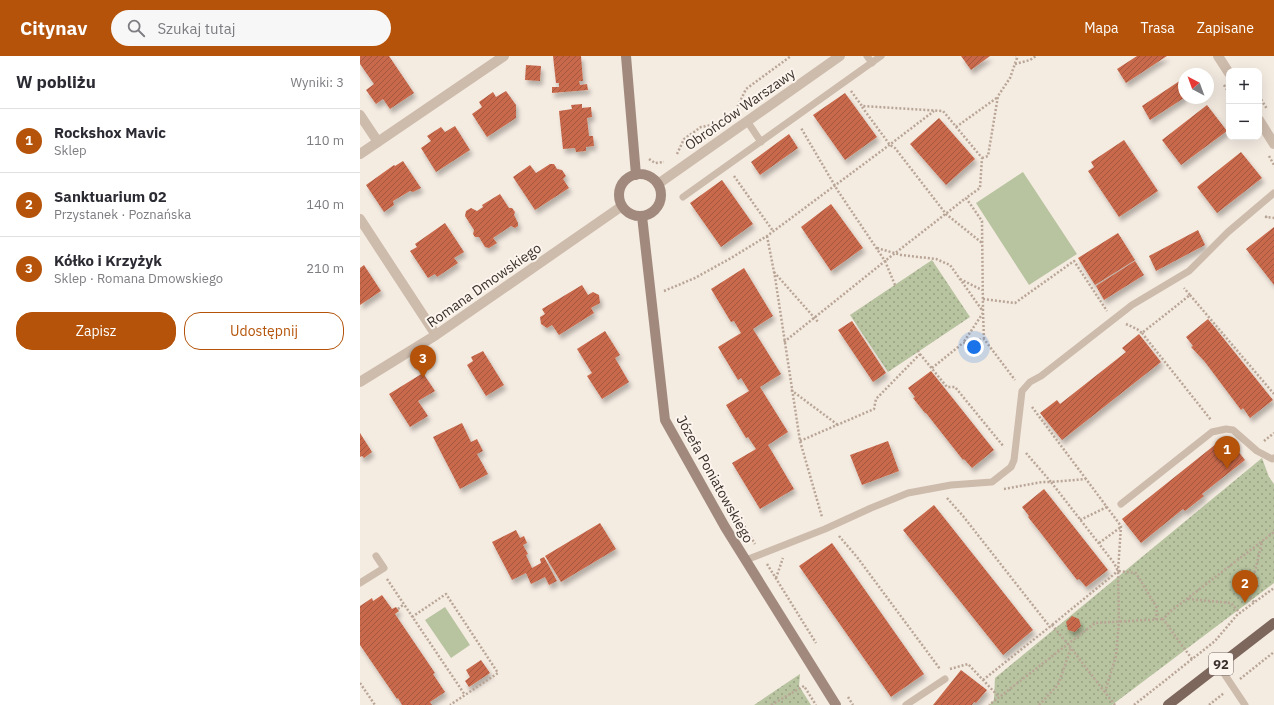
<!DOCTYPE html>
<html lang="pl">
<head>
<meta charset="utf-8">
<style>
	:root { --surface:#fff; --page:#f7f7f7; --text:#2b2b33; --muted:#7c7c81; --line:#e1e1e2; --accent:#b45309 }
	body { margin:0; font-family:"IBM Plex Sans",sans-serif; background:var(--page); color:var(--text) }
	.controls { position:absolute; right:12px; top:12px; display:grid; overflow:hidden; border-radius:8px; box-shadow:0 4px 16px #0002 }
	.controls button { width:36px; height:36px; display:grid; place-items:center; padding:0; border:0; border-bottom:1px solid var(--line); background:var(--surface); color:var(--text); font:20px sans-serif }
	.compass { position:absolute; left:818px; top:12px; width:36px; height:36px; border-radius:50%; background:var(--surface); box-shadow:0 4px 16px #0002; rotate:319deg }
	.you { position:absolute; left:614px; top:291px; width:14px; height:14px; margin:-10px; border:3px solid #fff; border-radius:50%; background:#1a73e8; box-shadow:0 0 0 6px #1a73e833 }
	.badge { display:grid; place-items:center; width:26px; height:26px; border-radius:50%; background:var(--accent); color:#fff; font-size:13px; font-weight:700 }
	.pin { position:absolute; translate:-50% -33px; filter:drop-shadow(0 1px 2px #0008) }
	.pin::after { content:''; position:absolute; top:21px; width:14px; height:12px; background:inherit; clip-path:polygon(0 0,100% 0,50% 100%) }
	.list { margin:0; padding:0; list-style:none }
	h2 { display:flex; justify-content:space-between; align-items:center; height:52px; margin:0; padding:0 16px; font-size:17px }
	h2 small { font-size:13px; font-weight:400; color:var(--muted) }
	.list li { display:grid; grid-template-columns:26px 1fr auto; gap:12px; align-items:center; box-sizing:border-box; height:64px; padding:0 16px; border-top:1px solid var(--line) }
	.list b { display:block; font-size:15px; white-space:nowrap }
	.list p { margin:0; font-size:13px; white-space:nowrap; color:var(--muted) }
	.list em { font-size:13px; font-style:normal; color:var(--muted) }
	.actions { display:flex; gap:8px; padding:12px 16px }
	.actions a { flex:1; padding:9px 0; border:1px solid var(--accent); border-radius:16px; text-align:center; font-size:14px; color:var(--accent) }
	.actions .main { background:var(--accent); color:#fff }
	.icon { flex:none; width:22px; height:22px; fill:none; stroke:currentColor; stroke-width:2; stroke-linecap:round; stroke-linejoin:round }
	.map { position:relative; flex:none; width:914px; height:649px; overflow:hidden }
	header { display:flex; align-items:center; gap:24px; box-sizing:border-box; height:56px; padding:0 20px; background:var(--accent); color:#fff }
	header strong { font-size:19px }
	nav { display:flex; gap:22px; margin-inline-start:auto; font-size:14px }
	.search { width:280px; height:36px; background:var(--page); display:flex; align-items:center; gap:10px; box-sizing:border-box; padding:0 14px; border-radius:22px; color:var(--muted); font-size:15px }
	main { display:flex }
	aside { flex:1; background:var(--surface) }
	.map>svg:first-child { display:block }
</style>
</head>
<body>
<header>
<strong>Citynav</strong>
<div class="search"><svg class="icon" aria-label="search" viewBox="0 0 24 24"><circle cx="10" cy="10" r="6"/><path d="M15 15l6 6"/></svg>Szukaj tutaj</div>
<nav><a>Mapa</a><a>Trasa</a><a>Zapisane</a></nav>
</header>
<main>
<aside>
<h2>W pobliżu<small>Wyniki: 3</small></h2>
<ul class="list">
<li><span class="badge">1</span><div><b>Rockshox Mavic</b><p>Sklep</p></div><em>110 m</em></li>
<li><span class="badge">2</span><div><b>Sanktuarium 02</b><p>Przystanek · Poznańska</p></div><em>140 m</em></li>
<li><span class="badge">3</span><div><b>Kółko i Krzyżyk</b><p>Sklep · Romana Dmowskiego</p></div><em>210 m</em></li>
</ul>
<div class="actions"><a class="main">Zapisz</a><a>Udostępnij</a></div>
</aside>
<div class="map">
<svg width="914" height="649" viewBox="0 0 914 649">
	<defs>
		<pattern id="park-dots" width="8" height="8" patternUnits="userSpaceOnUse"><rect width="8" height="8" fill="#b8c4a0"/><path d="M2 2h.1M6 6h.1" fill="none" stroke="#97a083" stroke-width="1.8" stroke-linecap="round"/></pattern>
		<pattern id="building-hatch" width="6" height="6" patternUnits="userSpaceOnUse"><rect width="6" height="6" fill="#c8694b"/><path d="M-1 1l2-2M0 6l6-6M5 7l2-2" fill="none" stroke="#a4573f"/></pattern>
		<filter id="shadow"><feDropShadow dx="2.5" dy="4.5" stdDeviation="2" flood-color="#0004"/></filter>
	</defs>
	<rect width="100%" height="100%" fill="#f4ebe1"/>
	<path fill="#b8c4a0" d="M663 116 717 198 669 229 616 147Z
		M85 551 110 589 91 602 65 564Z"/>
	<path fill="url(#park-dots)" d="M572 204 610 261 528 316 490 259Z
		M902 402 909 421 914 428V527L752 649H629L634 644 635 622Z
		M440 618 439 630 451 649H394Z"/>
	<path fill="url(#building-hatch)" filter="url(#shadow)" d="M0 0H29L54 37 30 53 23 43 16 48 6 34 14 28 0 8Z
		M193 0H221L223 25H219L220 29 227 28 228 34 192 37V31H199V27H196Z
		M601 0H630L611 14Z
		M777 0H807L766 27 757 13Z
		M166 9 181 10 180 25 165 24Z
		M824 22V42L790 64 782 50Z
		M146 35 156 49V62L127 81 112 58 122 51 119 46 133 36 136 41Z
		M485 37 517 81 485 104 453 59Z
		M222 48V52L231 51 232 61 227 62 229 80H233L234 90 226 91V95L216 96 215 92 203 93 199 55 212 53 211 49Z
		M847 49 867 75 821 109 802 84Z
		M579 62 615 103 586 129 550 88Z
		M95 70 110 94 76 116 61 92 71 85 67 80 81 71 85 76Z
		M429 78 438 92 400 119 391 106Z
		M764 84 798 135 759 161 728 115 734 111 731 106Z
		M881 96 902 122 857 157 837 131Z
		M43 105 61 132 53 136 50 135 33 145 34 149 24 156 6 129 34 109 35 110Z
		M190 108H194L197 113 202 114 206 120 203 123 209 132 175 154 153 121 170 109 176 117Z
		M362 124 393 168 361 191 330 147Z
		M140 138 149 152H152L155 156 154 159 158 167V170L155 172 151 170 133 182 137 187 129 192 125 191 119 181H115L113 178 114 174 105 160 106 155 111 152 117 155 123 151 122 149Z
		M471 148 503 192 471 215 441 171Z
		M85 167 104 196 94 202 98 207 77 221 75 218 68 222 50 195 57 191 55 188Z
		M914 171V229L886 193Z
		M838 174 845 189 796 215 789 200Z
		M758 177 775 204 735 229 718 202Z
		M775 205 784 219 744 244 736 230Z
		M4 209 21 235 0 249V212Z
		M384 212 413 260 393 273 421 318 400 331 428 376 408 389 434 433 400 453 372 407 396 393 388 381 386 382 366 349 389 335 381 322 378 324 358 291 381 277 374 265 371 266 351 233Z
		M222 229 228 239 233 236 239 239 240 247 231 252 234 257 199 279 192 269 187 272 181 268 180 261 185 258 182 253Z
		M848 263 913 344 890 362 883 352 881 354 845 306 831 291 833 290 826 281Z
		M492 265 526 317 513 326 478 274Z
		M245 275 260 299 255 302 269 326 242 343 227 320 232 317 217 293Z
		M779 278 801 306 702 384 680 357 697 344 700 348 766 296 762 292Z
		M123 295 144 329 126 340 107 309 113 305 111 301Z
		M571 315 634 394 612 412 604 403 603 404 566 357H565L553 342 555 341 548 332Z
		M63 317 75 335 58 345 68 360 50 371 29 338Z
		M102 367 111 386 117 383 123 395 117 398 128 418 100 433 73 381Z
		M0 377 12 396 4 402 2 400 0 401Z
		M866 380 885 404 842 438 844 440 825 455 823 453 781 487 762 463Z
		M528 385 539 415 502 429 490 399Z
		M684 433 748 514 726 531 719 523 717 524 680 476 668 461 669 460 662 451Z
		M574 449 673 574 643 599 543 474Z
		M240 467 256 493 201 526 185 500Z
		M156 474 160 482 164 480 167 487 163 489 168 498 166 499 172 512 181 507 180 503 184 501 197 525 189 529 185 521 171 528 166 517 152 524 132 486Z
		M472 487 564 618 531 641 439 510Z
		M22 539 32 553 36 551 39 555 35 558 75 617 73 618 85 636 70 646 72 649H42L38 642 37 643 0 589V550L12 542 13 545Z
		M712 560 719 563 721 570 715 576 708 574 706 566Z
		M121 604 130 617 109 631 105 625 110 621 106 614Z
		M601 614 627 634 616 647 614 646 612 649H573Z"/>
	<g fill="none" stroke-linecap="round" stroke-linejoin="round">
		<path stroke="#b9a596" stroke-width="2.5" stroke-dasharray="2 2" stroke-linecap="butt" d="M655 8 670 4 676 0
			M864 29 869 37
			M491 35 502 50 583 55 622 102 620 132 606 142 622 165 623 254V257L603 287
			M899 40 907 53
			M502 51 530 89 535 92 586 158 622 187
			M374 58 386 33 431 0
			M596 71 638 41
			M317 98 324 83 341 71 358 68
			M909 100 914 109
			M622 102 628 100 638 40 650 22 657 2 656 0
			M289 103 295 107 304 106
			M374 120 413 175
			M907 160 906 161 914 162
			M407 180 415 221 440 385 462 461
			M517 192 541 199 576 203 590 209 622 254
			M414 216 459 267
			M600 223 622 234
			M535 229 525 205 606 142
			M304 235 335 222 371 202 407 180 528 90 574 55
			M830 239 914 338
			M623 243 655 247 714 205 747 255
			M623 257 624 283
			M766 268 777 273 782 277 830 239 824 232
			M782 277 851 364
			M424 286 525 205 478 135 441 72
			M560 298 587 331H595L644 391
			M572 312 603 287 624 283 655 324
			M431 334 478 369
			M672 351 726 423
			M440 385 514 353 516 343 560 298 558 295
			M904 385 914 377
			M666 397 691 426 726 423 761 470 758 515 692 569
			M345 405 395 488
			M644 433 682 426H691L754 507 758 515
			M587 442 603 460 690 571
			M720 464 747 451
			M479 480 497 501 580 613
			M739 487 761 471
			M407 508 456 587
			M416 522 423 502
			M27 523 105 639
			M828 543 871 547 880 557
			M894 546 889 540 902 486
			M38 553 44 548
			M52 561 86 538 138 617 90 649
			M832 603 803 563 811 555 914 476
			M590 613 608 608 639 641
			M880 623 914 596
			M623 624 692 569 708 588 629 649
			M0 627 15 649
			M745 636 740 630 708 588 735 567 803 563
			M488 641 493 649
			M411 649 444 630 456 649
			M679 649 698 629 711 592
			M755 649 745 636 756 600 759 565 758 515 776 517 797 552 796 564
			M774 649 855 585 877 559 914 532
			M849 649 864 637"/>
		<path stroke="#cdbbac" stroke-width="7" d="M507 0 512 7
			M387 65 401 86
			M323 141 521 0
			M761 448 852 376 866 373 873 374 897 395 912 403 914 402
			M386 504 465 473 511 452 548 437 591 429 632 426 651 411 654 404 662 335 670 326 681 320 772 249 829 215 868 176 914 137
			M0 527 24 512 16 500
			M859 610 885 649
			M546 649 585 623"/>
		<path stroke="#cdbbac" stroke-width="10" d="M858 0 869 17
			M0 59 18 86
			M899 64 914 88
			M0 98 144 0
			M298 128 480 0
			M0 163 76 279
			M0 326 76 279 262 150"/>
		<path stroke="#a18a7d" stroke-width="10" d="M266 0 276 119
			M259 139a21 21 0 1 1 42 0a21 21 0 1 1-42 0Z
			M282 160 305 364 365 471 476 649"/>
		<path stroke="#7d675c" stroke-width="10" d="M808 649 914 567"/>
	</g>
	<g text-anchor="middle" stroke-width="4" stroke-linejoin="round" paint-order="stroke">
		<rect fill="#fbf5ee" stroke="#756b66" stroke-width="1" x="849" y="597" width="24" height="22" rx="3"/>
		<g font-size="13" font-weight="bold" fill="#3b302b">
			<text x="861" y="613">92</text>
		</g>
		<g font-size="14" fill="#3b302b" stroke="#fbf5ee">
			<text transform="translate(380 53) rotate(-35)" y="5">Obrońców Warszawy</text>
			<text transform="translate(124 229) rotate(-35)" y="5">Romana Dmowskiego</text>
			<text transform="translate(355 423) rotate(61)" y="5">Józefa Poniatowskiego</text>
		</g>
	</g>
</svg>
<div class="controls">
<button>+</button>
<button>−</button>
</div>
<svg class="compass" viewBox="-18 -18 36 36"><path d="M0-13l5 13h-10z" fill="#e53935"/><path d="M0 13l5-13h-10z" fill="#7c7c81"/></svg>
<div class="you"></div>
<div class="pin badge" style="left:867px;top:413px">1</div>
<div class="pin badge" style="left:885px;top:547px">2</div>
<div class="pin badge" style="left:63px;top:322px">3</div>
</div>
</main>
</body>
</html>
